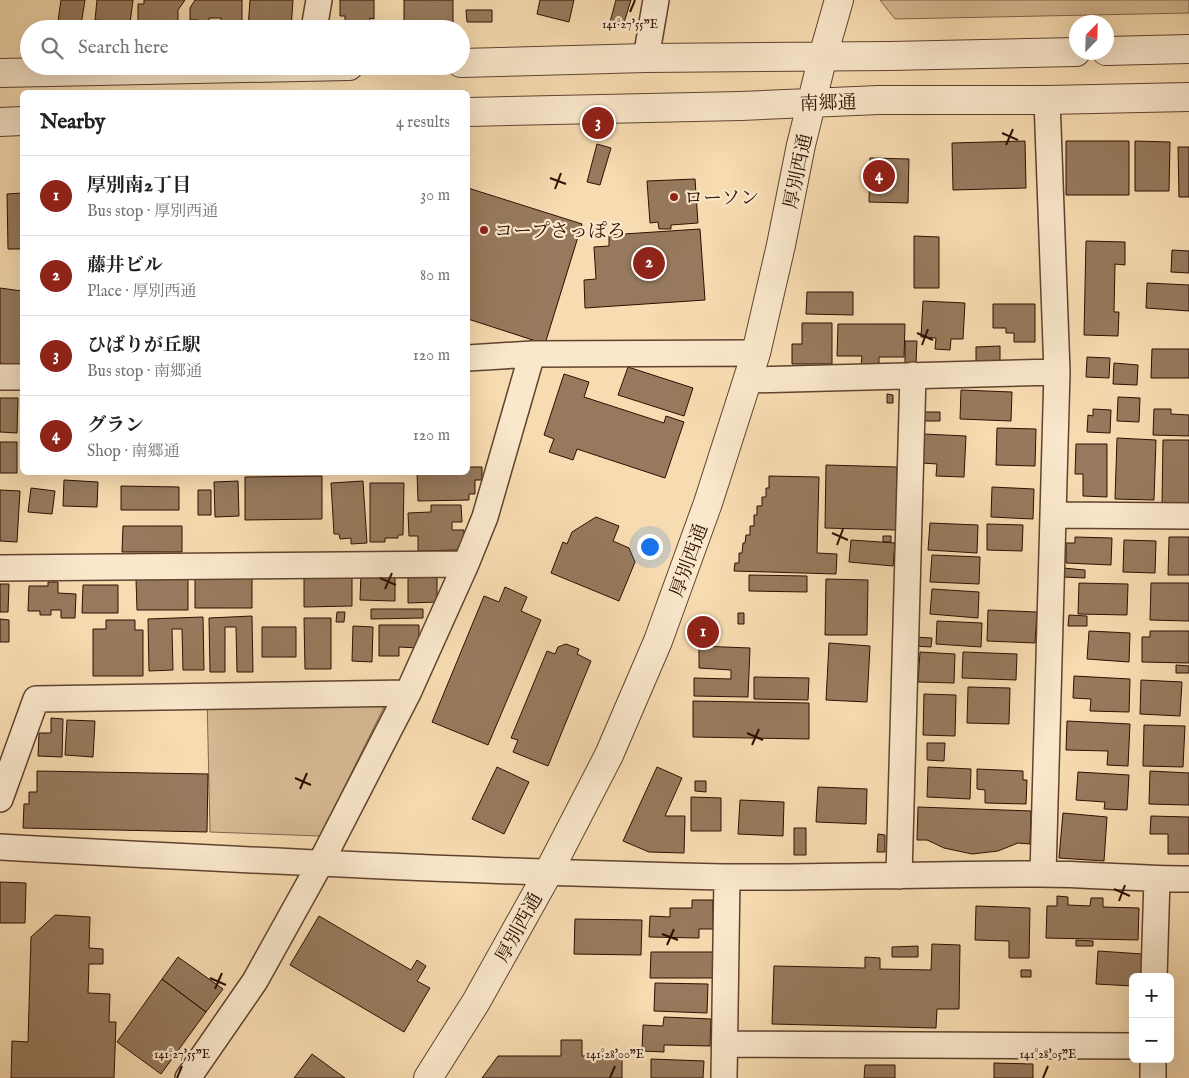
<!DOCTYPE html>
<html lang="en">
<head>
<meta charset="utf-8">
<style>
	:root { --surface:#fff; --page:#f2f2f2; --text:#202124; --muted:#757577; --line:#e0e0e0; --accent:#8f2418 }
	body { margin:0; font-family:"IM FELL English","Noto Serif JP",serif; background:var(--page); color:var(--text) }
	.controls { position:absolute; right:15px; bottom:15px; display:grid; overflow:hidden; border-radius:8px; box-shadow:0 5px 20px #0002 }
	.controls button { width:45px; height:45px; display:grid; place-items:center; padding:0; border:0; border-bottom:1px solid var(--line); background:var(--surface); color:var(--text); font:25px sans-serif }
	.compass { position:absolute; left:1069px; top:15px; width:45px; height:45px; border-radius:50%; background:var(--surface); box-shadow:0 5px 20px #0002; rotate:23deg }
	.you { position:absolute; left:649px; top:546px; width:18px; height:18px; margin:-12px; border:4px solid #fff; border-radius:50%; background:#1a73e8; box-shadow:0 0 0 8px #1a73e833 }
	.badge { display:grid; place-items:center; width:32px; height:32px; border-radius:50%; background:var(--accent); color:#fff; font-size:16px; font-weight:700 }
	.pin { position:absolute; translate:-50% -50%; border:2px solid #fff; box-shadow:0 1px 5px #0006 }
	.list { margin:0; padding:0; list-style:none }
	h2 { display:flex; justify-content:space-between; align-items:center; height:65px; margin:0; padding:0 20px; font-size:21px }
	h2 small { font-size:16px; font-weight:400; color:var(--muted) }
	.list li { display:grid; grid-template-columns:32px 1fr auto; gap:15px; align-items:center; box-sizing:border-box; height:80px; padding:0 20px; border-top:1px solid var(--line) }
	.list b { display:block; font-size:19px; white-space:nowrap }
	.list p { margin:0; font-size:16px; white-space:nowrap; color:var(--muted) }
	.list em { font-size:16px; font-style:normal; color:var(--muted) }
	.icon { flex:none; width:28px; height:28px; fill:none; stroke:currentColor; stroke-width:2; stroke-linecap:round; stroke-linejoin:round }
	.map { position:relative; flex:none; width:1189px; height:1078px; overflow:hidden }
	.search { position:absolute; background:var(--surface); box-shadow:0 5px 20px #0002; left:20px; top:20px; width:450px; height:55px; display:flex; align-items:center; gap:12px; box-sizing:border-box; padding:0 18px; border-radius:28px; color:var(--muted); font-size:19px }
	.panel { position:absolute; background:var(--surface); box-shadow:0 5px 20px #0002; left:20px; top:90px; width:450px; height:385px; border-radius:8px }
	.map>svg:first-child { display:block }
</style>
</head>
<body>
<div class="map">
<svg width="1189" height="1078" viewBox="0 0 1189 1078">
	<rect width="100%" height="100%" fill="#f8dcb1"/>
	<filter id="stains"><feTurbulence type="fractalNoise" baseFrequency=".004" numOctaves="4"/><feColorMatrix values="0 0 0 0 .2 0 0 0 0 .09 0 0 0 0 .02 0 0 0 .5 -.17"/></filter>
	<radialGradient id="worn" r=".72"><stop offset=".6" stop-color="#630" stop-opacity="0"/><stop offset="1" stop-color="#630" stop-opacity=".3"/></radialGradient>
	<path fill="#d6b993" stroke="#82644a" d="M880 0H1189V13L895 19Z
		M391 693 320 836 210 832 207 696Z"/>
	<path fill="#977a5d" stroke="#2e0f02" d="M61 0H85L81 25 58 21Z
		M97 0H133L130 23 95 20Z
		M144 0H185L178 10V29H138V4H144Z
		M195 0H242V23L221 24V18H209V23L198 24V20H190V8Z
		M250 0H293L291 29H248Z
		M340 0H374V19L370 18 369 29H345V16H340Z
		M404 0H453V24H404Z
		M540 0H574L569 22 537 14Z
		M616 0H631L623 26 610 22Z
		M466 10H492V22H467Z
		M1025 141 1026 188 953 190 952 143Z
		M1066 141H1129V195H1066Z
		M1135 141 1170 142 1169 191H1135Z
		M597 144 611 148 600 185 587 182Z
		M1178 147H1189V197H1179Z
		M870 158 909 159 908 203 869 202Z
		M695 179 698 223 671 225V229H659L658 222 650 223 647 181Z
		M468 188 582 224 545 344 468 319Z
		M22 193V249H8L7 194Z
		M700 229 705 300 585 308 584 280 596 279 594 247 609 246V235Z
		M914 236 939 237V288H914Z
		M1086 241 1125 242V265L1115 264 1114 312H1119L1118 336 1084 335Z
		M1172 250 1189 251V273L1171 272Z
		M1147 283 1189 285V311L1146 308Z
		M0 288 22 291V366L0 363Z
		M807 292H853V315L806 314Z
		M923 301 965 303 963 339H951L950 350 935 349 936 338 921 337Z
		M993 304H1035V342H1014V333H1006V328H993Z
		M802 323H832V364H792V344H802Z
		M838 324H905L904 357H879V366H861L862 356H837Z
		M905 341H917L916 365H905Z
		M1000 346V363H976V347Z
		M1152 349H1189V378H1151Z
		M1087 357 1110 358 1109 378 1086 377Z
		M1114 363 1138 365 1137 385 1113 384Z
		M628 367 693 388 684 416 618 395Z
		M564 374 589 382 584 397 664 423 666 416 684 422 665 478 577 449 573 460 549 452 554 439 544 435Z
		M961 390 1012 392 1011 421 960 419Z
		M887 394 893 395V403H887Z
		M1118 397 1140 398 1139 422 1117 421Z
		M0 398H18L17 433 0 432Z
		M1093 409 1111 410 1110 433 1087 432 1088 415 1093 416Z
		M1154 409H1171V414L1189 415V436L1153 435Z
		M919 412H940V421H918Z
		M997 428 1036 429 1035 466 996 465Z
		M924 434 966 436 964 477 936 476 937 464 922 463Z
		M1117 438 1156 440 1154 500 1115 499Z
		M1163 440H1189V505H1162Z
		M0 442H17V473H0Z
		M1076 444H1107V497L1083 496V474H1075Z
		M826 465 897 467 896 530 825 528Z
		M468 467H482V480H475V494H469V500L418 501 417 472H468Z
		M322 476V519L245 520V477Z
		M769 476 819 477 817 553 837 554 836 574 734 571 735 563H739V553H742L743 543H745L746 535H750V526H754V515H757V506H762V497H766V488H769Z
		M64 480 98 482 97 507 63 506Z
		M238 481 239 516 215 517 214 482Z
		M363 481 367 543 351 544V538L340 539 339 534H334L331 483Z
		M370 483H404L403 535H398V538H385V542H370Z
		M121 486 179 487V510H121Z
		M992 487 1034 489 1033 519 991 517Z
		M31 488 55 491 52 514 28 512Z
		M0 490 20 491 17 542 0 541Z
		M198 490H211V515H198Z
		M431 505H461L462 522H452V530H464V543L457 550 418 551V536H409L408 513 431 512Z
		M596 517 619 526 613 541 629 548 635 562 619 601 551 573 563 542 567 544 572 532Z
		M930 523 978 525 977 553 928 550Z
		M987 524 1023 525 1022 551 987 550Z
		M123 526H182V552H122Z
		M883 536H891V542H883Z
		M1075 537 1112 538 1111 565 1066 563V543H1075Z
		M1169 537H1189V575H1168Z
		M851 540 895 543 893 566 849 562Z
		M1124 540 1156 541 1155 573 1123 572Z
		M932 555 980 557 979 584 930 582Z
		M1063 568 1085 570V578L1063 577Z
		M437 570V602L408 603V571Z
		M361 573 395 574V601L360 600Z
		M749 575 807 576V592L749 591Z
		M304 577H352V606L304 607Z
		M252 578V608H195V579Z
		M136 579H188V610H137Z
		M826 579 868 580 867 635H825Z
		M48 582H58V593L76 594 75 618H61V610H51V615H40V611H28L29 586H48Z
		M1079 583 1128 584 1127 615 1078 614Z
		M1151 583H1189V621L1150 620Z
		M0 584H9L8 612H0Z
		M83 585H118V613H82Z
		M505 587 527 597 521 611 541 620 488 745 432 722 484 596 499 602Z
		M932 589 979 592 978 618 930 614Z
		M371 609H423V618L371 619Z
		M988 610 1037 612 1035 643 987 641Z
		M337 612H345L344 622H336Z
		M738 613H744V624H738Z
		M1069 615 1087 616V626H1068Z
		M252 616 253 672H237L236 627H225V672H210L209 618Z
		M203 617 204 670H183L182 629H172L173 670 149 671 148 619Z
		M304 618H331V669H305Z
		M0 619 9 620V642H0Z
		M106 620H135V630H143V676H93V629H106Z
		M937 621 982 623 981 647 936 644Z
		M379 625H419V648L399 647V656H379Z
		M353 626 373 627 372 662 352 661Z
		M262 627H296V657H262Z
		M1089 631 1130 633 1129 662 1087 659Z
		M1150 631H1189V663L1142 662V637H1150Z
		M914 637 932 638 931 647 913 646Z
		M829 643 870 646 867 702 826 700Z
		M566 644 579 649 577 654 591 661 548 766 513 752 518 740 511 738 547 651 555 654 558 647Z
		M699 646 750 648 748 697 694 696V678L731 679V670L699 668Z
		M920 652 955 654 954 683 918 682Z
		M963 652 1017 654 1016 680 962 678Z
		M1176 665 1189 666V673H1176Z
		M1074 676 1130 679 1129 712 1090 711 1091 699 1073 698Z
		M754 677 809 678 808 700 754 699Z
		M1141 680 1182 682 1180 716 1140 714Z
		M968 687 1010 688 1009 724 967 723Z
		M924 694 956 695 955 736 923 735Z
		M693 701 809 703V739L693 737Z
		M51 718 63 719 62 757 38 756 39 733H51Z
		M67 720 95 721 93 757 65 755Z
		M1067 721 1130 724 1128 766 1107 765 1108 751 1066 750Z
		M1144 725 1185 726 1183 767 1143 766Z
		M927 743H945L944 761 927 760Z
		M497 767 529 782 504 834 472 819Z
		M657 767 682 778 665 816H685L684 853 649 852 623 841Z
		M928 767 971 769 970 799 927 797Z
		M977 769 1023 771V780H1027L1026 804 985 803V790L977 789Z
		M37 771 208 774 207 832 23 828 24 804H29V792H37Z
		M1150 771 1189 773V805L1149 804Z
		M1078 772 1129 775 1127 810 1104 809 1105 802 1076 800Z
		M695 781H706V792L695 791Z
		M818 787 867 789 866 824 816 822Z
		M691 797 721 798V831H691Z
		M740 800 784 802 783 836 738 834Z
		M918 807 1031 811 1030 844 1018 843 998 851 972 854 944 848 927 840H917Z
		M1063 813 1107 817 1104 861 1059 858Z
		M1151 816 1189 817V854H1168V834H1150Z
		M794 828H806V855H794Z
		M878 834 885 835V852H877Z
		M0 882 26 883 25 923H0Z
		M1057 896 1068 897V905L1090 906 1091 898H1103V907L1139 908 1138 940 1046 938 1047 906H1057Z
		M692 900H713V929H699V938L649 937 650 916 670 917V908H692Z
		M976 906 1030 908 1029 958H1009V941L975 940Z
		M55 915 90 917 89 948 103 949V964H89L88 993 110 994 109 1022H116L114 1078H11L12 1041 28 1042 31 937Z
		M319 916 411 970 417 960 426 966 417 981 430 988 404 1032 290 965Z
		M575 919 642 920 641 955 574 954Z
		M1076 940 1093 941V946H1076Z
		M932 944 960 945 959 1009H937L936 1028 772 1024 774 966 865 968V957L880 958V969L931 970Z
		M918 946V957H892V947Z
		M1098 951 1143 954 1142 977H1133V986L1096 984Z
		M651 952H716V978H650Z
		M178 957 223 989 206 1012 162 979Z
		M1021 970H1031V977H1021Z
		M162 979 206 1012 161 1074 117 1042Z
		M655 983 708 984 707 1013 654 1011Z
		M664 1017 711 1019 710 1046 664 1045V1052L642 1051 643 1025 663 1026Z
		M561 1040H582V1056H622V1078H482L498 1056H561Z
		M312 1054 345 1078H294Z
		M651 1059 704 1061 703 1078H651Z
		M994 1063 1033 1064V1078H994Z
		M865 1065H895V1078H864Z"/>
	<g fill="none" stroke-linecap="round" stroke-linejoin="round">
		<g stroke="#60422e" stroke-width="28">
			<path id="minor" d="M314 29 319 0
				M646 58 656 0
				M468 358 532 354 756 353
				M0 377H22
				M748 380 1057 372
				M1054 515 1189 516
				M0 568 466 564
				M0 799 36 699 408 693
				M0 847C241 860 482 872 723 877 828 878 934 874 1040 874 1089 874 1139 879 1189 879
				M1043 874 1057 372 1047 100
				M899 876 913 375
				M1154 977 1157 879
				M725 1044 1133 1046
				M1153 1059V1078
				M188 1078 255 981 320 864 408 693 466 564 485 517 532 354
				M724 1078 727 877"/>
		</g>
		<g stroke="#60422e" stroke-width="30">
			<path id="tertiary" d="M1106 51 1189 49
				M461 63 646 58 890 56 1076 52
				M0 73 349 66
				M468 112 741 106 879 100H1047L1189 97
				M0 122 22 121
				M428 1078 476 1002 548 873 609 755 658 641 708 503 756 353 781 245 801 145 823 56 839 0"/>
		</g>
		<use href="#minor" stroke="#fae8cc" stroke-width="25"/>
		<use href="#tertiary" stroke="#fae8cc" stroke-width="28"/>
	</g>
	<path fill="none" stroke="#2e0f02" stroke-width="2" d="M630 12 635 0M1002 133 1018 140M1006 145 1013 129M550 178 566 184M555 189 561 173M917 333 933 340M922 345 928 329M832 533 848 540M837 545 843 529M380 578 396 585M385 589 392 573M747 733 763 740M752 745 759 729M295 778 311 785M300 789 307 773M1114 889 1130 896M1119 901 1125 885M662 934 678 940M667 945 674 929M210 978 226 985M215 989 222 973M177 1078 182 1066M610 1078 615 1066M1043 1078 1048 1066"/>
	<g fill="#8f2418" stroke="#fae8cc" stroke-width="2">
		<circle cx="674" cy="197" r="5"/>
		<circle cx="484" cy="230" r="5"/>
	</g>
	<g text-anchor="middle" stroke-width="4.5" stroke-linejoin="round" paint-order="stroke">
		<g font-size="19" fill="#2e0f02" stroke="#fae8cc">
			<text transform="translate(828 102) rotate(-2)" y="7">南郷通</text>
			<text transform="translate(797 171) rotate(-78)" y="7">厚別西通</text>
			<text transform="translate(688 560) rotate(-70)" y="7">厚別西通</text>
			<text transform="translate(518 927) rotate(-61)" y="7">厚別西通</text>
		</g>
		<g font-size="19" fill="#2e0f02" stroke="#fae8cc" text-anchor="start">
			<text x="684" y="204">ローソン</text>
			<text x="494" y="237">コープさっぽろ</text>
		</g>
	</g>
	<g font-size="12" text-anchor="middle" fill="#2e0f02" stroke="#fae8cc" stroke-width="4.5" stroke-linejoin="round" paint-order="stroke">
		<text x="630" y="28">141°27'55"E</text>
		<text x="182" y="1058">141°27'55"E</text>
		<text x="615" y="1058">141°28'00"E</text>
		<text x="1048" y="1058">141°28'05"E</text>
	</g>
	<rect width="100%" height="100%" filter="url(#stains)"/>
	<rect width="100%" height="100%" fill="url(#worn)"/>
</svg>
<div class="controls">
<button>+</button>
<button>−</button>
</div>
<svg class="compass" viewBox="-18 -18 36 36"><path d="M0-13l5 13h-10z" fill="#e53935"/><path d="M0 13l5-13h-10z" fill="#757577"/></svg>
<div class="you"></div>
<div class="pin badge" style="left:703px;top:632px">1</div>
<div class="pin badge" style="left:649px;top:263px">2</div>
<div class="pin badge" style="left:598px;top:123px">3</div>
<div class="pin badge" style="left:879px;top:176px">4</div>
<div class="search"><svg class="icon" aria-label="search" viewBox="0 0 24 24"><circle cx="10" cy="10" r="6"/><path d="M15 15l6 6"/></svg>Search here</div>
<section class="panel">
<h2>Nearby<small>4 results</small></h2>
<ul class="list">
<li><span class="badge">1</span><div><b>厚別南2丁目</b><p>Bus stop · 厚別西通</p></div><em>30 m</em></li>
<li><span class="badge">2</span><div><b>藤井ビル</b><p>Place · 厚別西通</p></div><em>80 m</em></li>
<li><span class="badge">3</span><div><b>ひばりが丘駅</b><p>Bus stop · 南郷通</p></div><em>120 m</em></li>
<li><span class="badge">4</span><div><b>グラン</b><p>Shop · 南郷通</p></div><em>120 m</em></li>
</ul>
</section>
</div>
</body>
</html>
